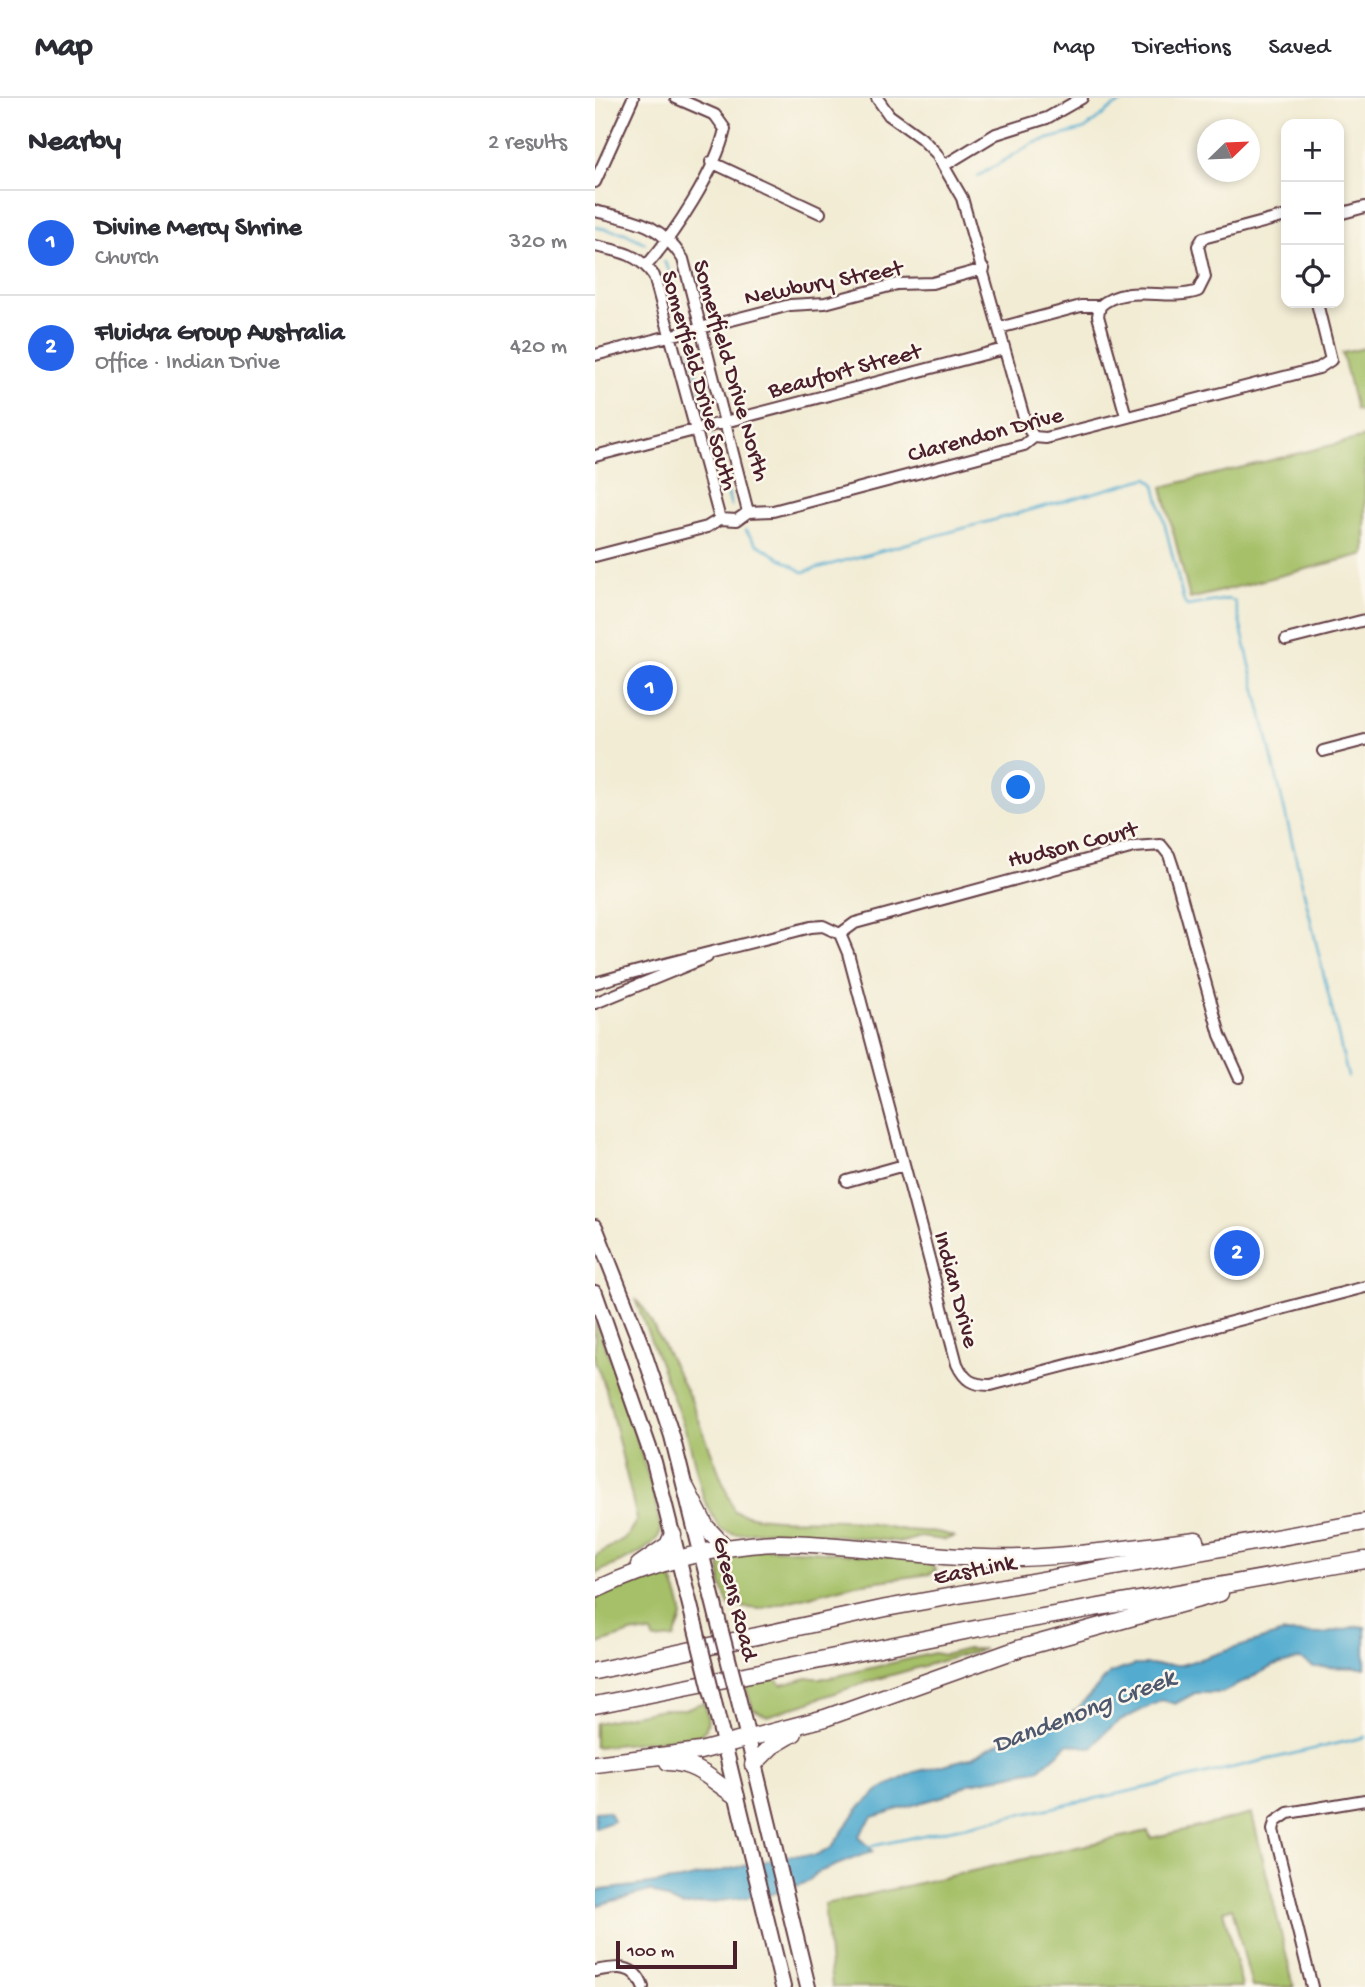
<!DOCTYPE html>
<html lang="en">
<head>
<meta charset="utf-8">
<style>
	:root { --surface:#fff; --page:#f2f2f3; --text:#2b2b33; --muted:#7c7c81; --line:#e1e1e2; --accent:#2563eb }
	body { margin:0; font-family:"Gochi Hand",sans-serif; background:var(--page); color:var(--text) }
	.controls { position:absolute; right:21px; top:21px; display:grid; overflow:hidden; border-radius:14px; box-shadow:0 4px 10px #0003 }
	.controls button { width:63px; height:63px; display:grid; place-items:center; padding:0; border:0; border-bottom:2px solid var(--line); background:var(--surface); color:var(--text); font:35px sans-serif }
	.compass { position:absolute; left:602px; top:21px; width:63px; height:63px; border-radius:50%; background:var(--surface); box-shadow:0 4px 10px #0003; rotate:67deg }
	.scale { position:absolute; left:21px; bottom:18px; width:121px; box-sizing:border-box; padding-left:7px; border:4px solid #4a1f2b; border-top:0; font-size:19px; line-height:24px; white-space:nowrap; color:#4a1f2b; -webkit-text-stroke:5px #fbf7ec; paint-order:stroke }
	.you { position:absolute; left:424px; top:690px; width:24px; height:24px; margin:-18px; border:5px solid #fff; border-radius:50%; background:#1a73e8; box-shadow:0 0 0 10px #1a73e833 }
	.badge { display:grid; place-items:center; width:46px; height:46px; border-radius:50%; background:var(--accent); color:#fff; font-size:23px; font-weight:700 }
	.pin { position:absolute; translate:-50% -50%; border:4px solid #fff; box-shadow:0 2px 7px #0006 }
	.list { margin:0; padding:0; list-style:none }
	h2 { display:flex; justify-content:space-between; align-items:center; height:91px; margin:0; padding:0 28px; font-size:30px }
	h2 small { font-size:23px; font-weight:400; color:var(--muted) }
	.list li { display:grid; grid-template-columns:46px 1fr auto; gap:21px; align-items:center; box-sizing:border-box; height:105px; padding:0 28px; border-top:2px solid var(--line) }
	.list b { display:block; font-size:26px; white-space:nowrap }
	.list p { margin:0; font-size:23px; white-space:nowrap; color:var(--muted) }
	.list em { font-size:23px; font-style:normal; color:var(--muted) }
	.icon { flex:none; width:38px; height:38px; fill:none; stroke:currentColor; stroke-width:2; stroke-linecap:round; stroke-linejoin:round }
	.map { position:relative; flex:none; width:770px; height:1889px; overflow:hidden }
	header { display:flex; align-items:center; gap:42px; box-sizing:border-box; height:98px; padding:0 35px; background:var(--surface); border-bottom:2px solid var(--line) }
	header strong { font-size:33px }
	nav { display:flex; gap:38px; margin-inline-start:auto; font-size:24px }
	main { display:flex }
	aside { flex:1; background:var(--surface) }
	.map>svg:first-child { display:block }
</style>
</head>
<body>
<header>
<strong>Map</strong>
<nav><a>Map</a><a>Directions</a><a>Saved</a></nav>
</header>
<main>
<aside>
<h2>Nearby<small>2 results</small></h2>
<ul class="list">
<li><span class="badge">1</span><div><b>Divine Mercy Shrine</b><p>Church</p></div><em>320 m</em></li>
<li><span class="badge">2</span><div><b>Fluidra Group Australia</b><p>Office · Indian Drive</p></div><em>420 m</em></li>
</ul>
</aside>
<div class="map">
<svg width="770" height="1889" viewBox="0 0 770 1889">
	<rect width="100%" height="100%" fill="#fbf7ec"/>
	<filter id="ink" filterUnits="userSpaceOnUse"><feTurbulence type="fractalNoise" baseFrequency=".0143" numOctaves="2"/><feDisplacementMap in="SourceGraphic" scale="14" xChannelSelector="R" yChannelSelector="G"/><feConvolveMatrix kernelMatrix="1 2 1 2 8 2 1 2 1" color-interpolation-filters="sRGB"/></filter>
	<filter id="wash" filterUnits="userSpaceOnUse"><feTurbulence type="fractalNoise" baseFrequency=".00686" numOctaves="4" result="noise"/><feDisplacementMap in="SourceGraphic" scale="28" xChannelSelector="R" yChannelSelector="G"/><feGaussianBlur stdDeviation="1.57" result="paint"/><feColorMatrix in="noise" values="0 0 0 0 0 0 0 0 0 0 0 0 0 0 0 0 0 1.4 0 .05"/><feComposite in="paint" operator="in"/></filter>
	<g filter="url(#wash)">
		<rect width="100%" height="100%" fill="#f2ecd4"/>
		<path fill="#a5c067" stroke="#787049" stroke-width="2" d="M770 250V314L761 312 747 255Z
			M770 339V456L595 501 567 389Z
			M40 1201 50 1212 97 1304 139 1413C169 1425 214 1420 246 1422 268 1423 290 1429 311 1432 329 1434 342 1431 359 1439L349 1442 325 1439 308 1444 220 1435 174 1433 140 1436 125 1431 109 1402 93 1339Z
			M0 1223 21 1276 59 1397 66 1433C58 1455 19 1465 0 1476V1458L33 1438 42 1421 11 1291 0 1263Z
			M158 1449 329 1461 341 1472 335 1476 261 1486 165 1511 134 1508 126 1486 125 1461 130 1456Z
			M69 1472C77 1476 88 1509 87 1518 86 1525 81 1533 79 1540L59 1542 56 1536 39 1534 0 1547V1499Z
			M372 1551H389L272 1584 173 1618 158 1611 150 1587 162 1581 179 1579 187 1587 212 1580H234L339 1555 349 1557Z
			M109 1604C113 1618 116 1628 105 1638L0 1649V1625L67 1611H90Z
			M657 1716 699 1889H657L637 1810 628 1812 647 1889H237L229 1806 254 1801 553 1733 556 1740Z"/>
		<path fill="#52accf" stroke="#4e667d" stroke-width="2" d="M763 1528 770 1529V1570L719 1569 705 1561 678 1568 627 1595H600L580 1606 567 1602C542 1616 513 1623 498 1650L473 1646 445 1671 376 1685 349 1698 277 1719 263 1739 278 1753 221 1775 213 1784 177 1796 87 1808 55 1793 0 1808V1793L86 1782 198 1757 221 1758 236 1750 263 1711 284 1692 320 1674 375 1660 416 1638 467 1622 484 1609 515 1575 540 1567H586L688 1535 729 1536Z
			M13 1713 19 1723 0 1730V1714Z"/>
		<g fill="none" stroke-linecap="round" stroke-linejoin="round">
			<path stroke="#52accf" stroke-width="2.5" d="M383 78 439 45 490 31 518 9 534 1 550 0
				M0 129 30 135 50 145
				M69 163 77 177 89 224
				M94 244 112 317
				M118 339 136 408
				M150 432 162 446 208 474 553 380 560 387 589 504 592 508 634 501 640 504 753 979
				M273 1749 550 1690 770 1639"/>
		</g>
	</g>
	<g filter="url(#ink)">
		<g fill="none" stroke-linecap="round" stroke-linejoin="round">
			<g stroke="#633e44" stroke-width="14">
				<path id="minor" d="M282 0 294 17 326 40 341 55 367 100 431 327 439 339
					M116 64 225 115
					M350 67 401 36 452 20 487 0
					M0 84 38 0
					M0 113C41 123 64 124 88 161L153 414
					M744 116 770 109
					M0 148C25 153 44 156 59 178L125 421
					M52 167C80 135 121 73 130 31L120 17 81 0
					M404 230 486 208H505
					M0 257 195 207 230 205 302 186 337 185 389 171
					M531 318 503 218 505 208C532 184 572 204 603 193L610 179 603 148 608 140 691 118
					M0 358 409 251
					M125 421 142 422 153 414 178 413 429 347 439 339 451 340 724 270 736 262 722 205
					M0 458 112 429 125 421
					M691 542 770 522
					M728 653 770 642
					M245 836 260 825 539 749 566 747 574 757 579 772 625 937 644 979
					M0 885C72 864 144 848 216 829L228 828 245 836 253 855 362 1266C370 1283 377 1287 396 1287L770 1189
					M0 905 112 859
					M252 1083 309 1067
					M0 1873C21 1869 40 1865 48 1889
					M717 1889 678 1732 680 1724 693 1715 770 1702"/>
			</g>
			<g stroke="#633e44" stroke-width="18">
				<path id="major" d="M0 1129 47 1249 77 1338 123 1522
					M0 1195 59 1364 100 1527
					M143 1599 213 1889
					M119 1604 188 1889"/>
			</g>
			<g stroke="#633e44" stroke-width="19">
				<path id="highway" d="M91 1390 111 1429 132 1451
					M44 1467 73 1447 78 1436
					M0 1492C56 1466 122 1446 184 1445 253 1445 321 1459 390 1460 460 1462 532 1450 601 1442
					M0 1573 291 1510 770 1424
					M0 1607 385 1530 770 1462
					M73 1664C103 1665 117 1683 141 1698
					M0 1666 105 1653 230 1620 423 1551 625 1495
					M158 1667 177 1648 199 1635"/>
			</g>
			<use href="#minor" stroke="#fff" stroke-width="10"/>
			<use href="#major" stroke="#fff" stroke-width="14"/>
			<use href="#highway" stroke="#fff" stroke-width="16"/>
			<g stroke="#633e44" stroke-width="18" stroke-linecap="butt">
				<path id="major-bridge" d="M123 1522 143 1599
					M100 1527 119 1604"/>
			</g>
			<use href="#major-bridge" stroke="#fff" stroke-width="14"/>
		</g>
	</g>
	<g text-anchor="middle" stroke-width="5" stroke-linejoin="round" paint-order="stroke">
		<g font-size="24" fill="#4a1f2b" stroke="#fbf7ec">
			<text transform="translate(228 183) rotate(-11)" y="8">Newbury Street</text>
			<text transform="translate(249 271) rotate(-15)" y="8">Beaufort Street</text>
			<text transform="translate(138 272) rotate(74)" y="8">Somerfield Drive North</text>
			<text transform="translate(106 282) rotate(74)" y="8">Somerfield Drive South</text>
			<text transform="translate(390 335) rotate(-15)" y="8">Clarendon Drive</text>
			<text transform="translate(477 745) rotate(-14)" y="8">Hudson Court</text>
			<text transform="translate(363 1191) rotate(75)" y="8">Indian Drive</text>
			<text transform="translate(379 1470) rotate(-11)" y="8">EastLink</text>
			<text transform="translate(142 1500) rotate(76)" y="8">Greens Road</text>
		</g>
		<g font-size="26" font-style="italic" fill="#4d576d" stroke="#fbf7ec">
			<text transform="translate(488 1611) rotate(-21)" y="9">Dandenong Creek</text>
		</g>
	</g>
</svg>
<div class="controls">
<button>+</button>
<button>−</button>
<button><svg class="icon" aria-label="locate" viewBox="0 0 24 24"><circle cx="12" cy="12" r="6"/><path d="M12 2v4M12 18v4M2 12h4M18 12h4"/></svg></button>
</div>
<svg class="compass" viewBox="-18 -18 36 36"><path d="M0-13l5 13h-10z" fill="#e53935"/><path d="M0 13l5-13h-10z" fill="#7c7c81"/></svg>
<div class="scale">100 m</div>
<div class="you"></div>
<div class="pin badge" style="left:55px;top:590px">1</div>
<div class="pin badge" style="left:642px;top:1155px">2</div>
</div>
</main>
</body>
</html>
